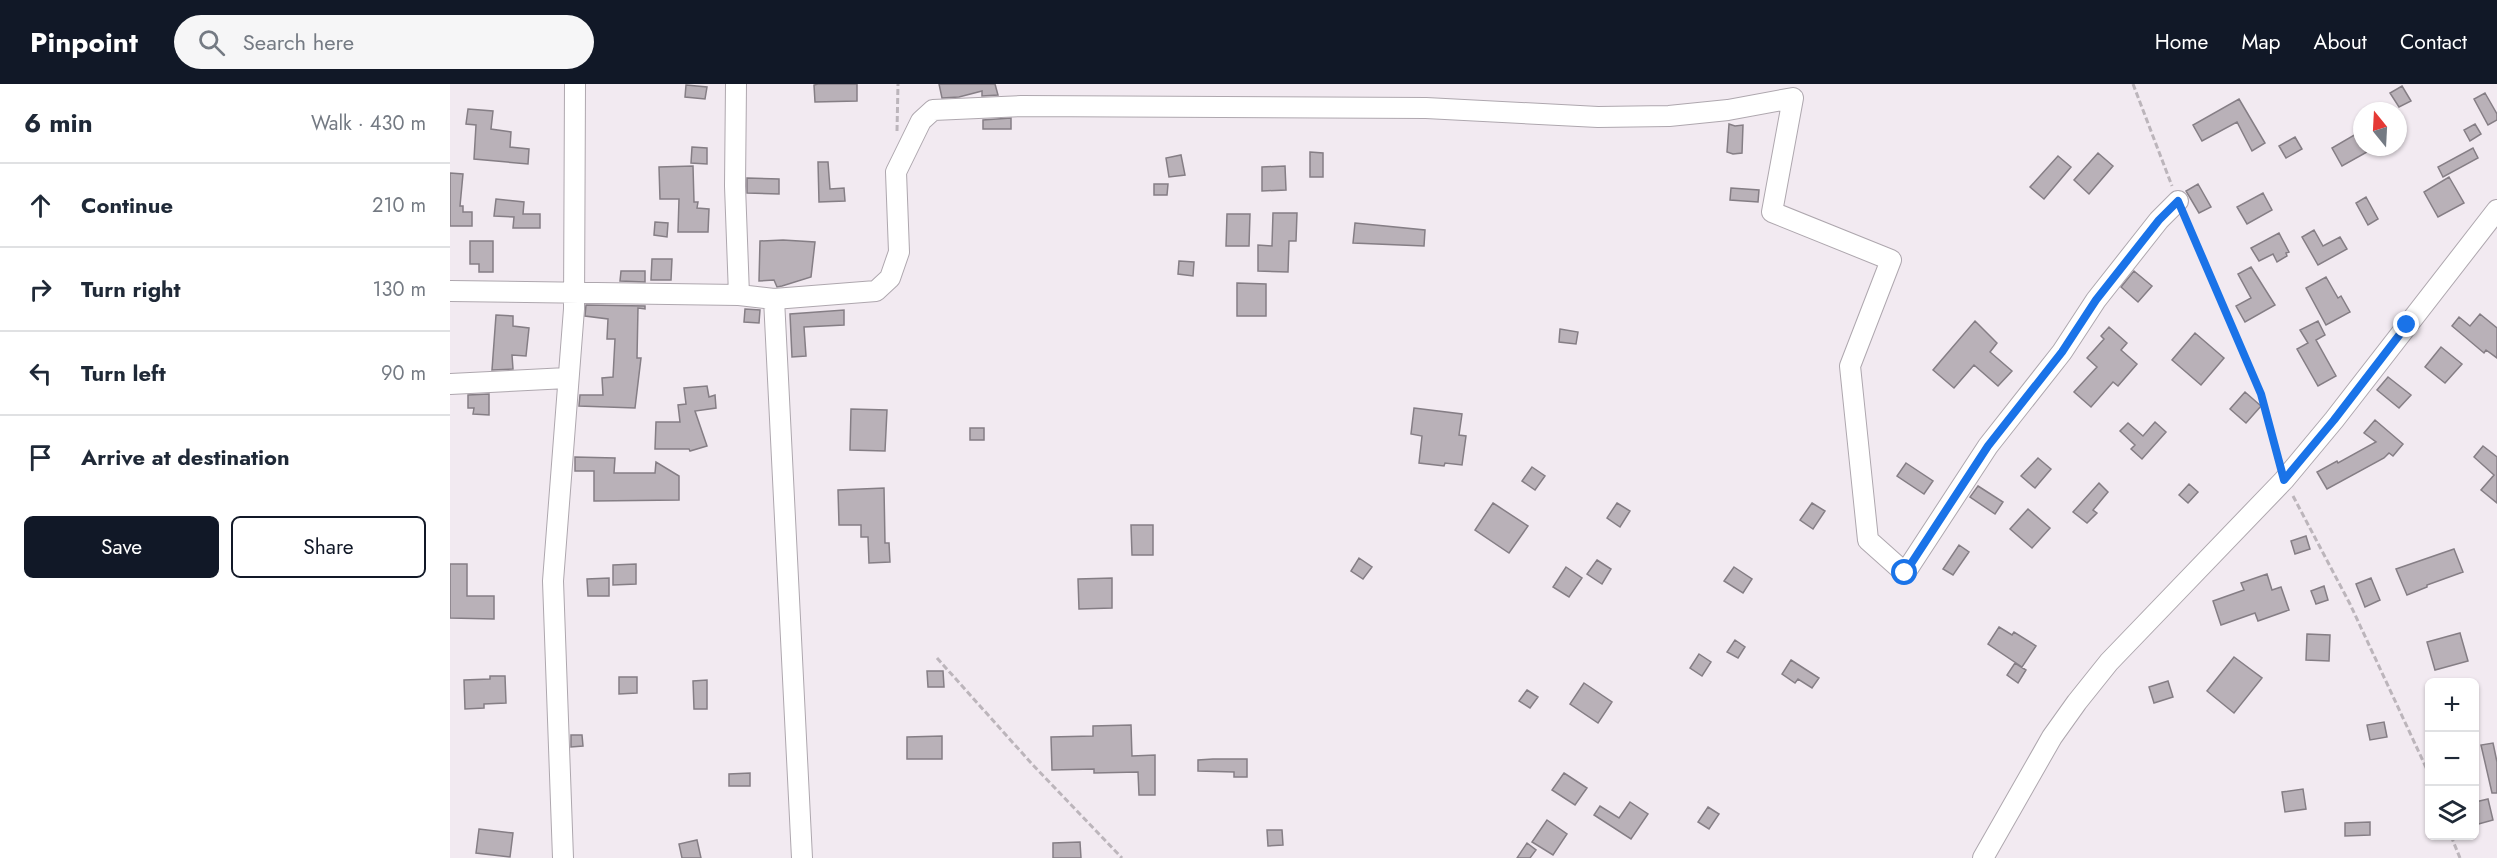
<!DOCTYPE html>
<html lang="en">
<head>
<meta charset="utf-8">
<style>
	:root { --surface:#fff; --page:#f6f6f7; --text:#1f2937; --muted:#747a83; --line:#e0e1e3; --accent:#111827 }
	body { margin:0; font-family:Jost,sans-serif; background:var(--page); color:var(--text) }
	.controls { position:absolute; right:18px; bottom:18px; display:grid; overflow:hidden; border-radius:9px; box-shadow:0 2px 4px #0004 }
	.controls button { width:54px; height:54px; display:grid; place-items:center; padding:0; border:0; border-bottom:2px solid var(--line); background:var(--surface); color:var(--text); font:30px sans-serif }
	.compass { position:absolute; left:1903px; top:18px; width:54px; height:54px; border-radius:50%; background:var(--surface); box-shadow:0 2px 4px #0004; rotate:342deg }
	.stop { position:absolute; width:18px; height:18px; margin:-14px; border:4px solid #1a73e8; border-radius:50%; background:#fff }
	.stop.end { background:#1a73e8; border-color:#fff; box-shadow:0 2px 6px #0008 }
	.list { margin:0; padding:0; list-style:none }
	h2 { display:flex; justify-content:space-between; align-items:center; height:78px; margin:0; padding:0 24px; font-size:26px }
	h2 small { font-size:20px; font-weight:400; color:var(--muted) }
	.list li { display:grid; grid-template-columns:39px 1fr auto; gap:18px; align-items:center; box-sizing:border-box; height:84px; padding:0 24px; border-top:2px solid var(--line) }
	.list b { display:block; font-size:22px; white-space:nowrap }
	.list em { font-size:20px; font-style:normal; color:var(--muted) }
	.actions { display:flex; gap:12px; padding:18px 24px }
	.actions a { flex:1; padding:14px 0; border:2px solid var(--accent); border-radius:9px; text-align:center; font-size:21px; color:var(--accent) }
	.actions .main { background:var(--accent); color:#fff }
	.icon { flex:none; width:33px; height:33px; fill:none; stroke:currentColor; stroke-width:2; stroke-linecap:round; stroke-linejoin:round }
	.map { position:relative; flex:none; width:2047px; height:774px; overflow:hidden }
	header { display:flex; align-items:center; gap:36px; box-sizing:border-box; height:84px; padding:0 30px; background:var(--accent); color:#fff }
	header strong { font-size:28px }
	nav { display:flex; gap:33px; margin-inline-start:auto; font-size:21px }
	.search { width:420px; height:54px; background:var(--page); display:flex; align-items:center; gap:15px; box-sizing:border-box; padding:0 21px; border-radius:33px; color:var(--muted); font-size:22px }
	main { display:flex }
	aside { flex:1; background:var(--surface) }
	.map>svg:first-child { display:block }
</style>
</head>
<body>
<header>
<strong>Pinpoint</strong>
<div class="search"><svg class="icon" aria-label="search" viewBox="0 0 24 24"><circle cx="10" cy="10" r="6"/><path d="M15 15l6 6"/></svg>Search here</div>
<nav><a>Home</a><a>Map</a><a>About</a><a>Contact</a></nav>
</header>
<main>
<aside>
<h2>6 min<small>Walk · 430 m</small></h2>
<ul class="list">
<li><svg class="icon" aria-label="ahead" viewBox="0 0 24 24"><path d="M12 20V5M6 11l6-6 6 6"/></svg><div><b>Continue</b></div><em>210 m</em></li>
<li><svg class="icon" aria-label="right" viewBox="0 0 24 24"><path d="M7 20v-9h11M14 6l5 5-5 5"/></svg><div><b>Turn right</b></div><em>130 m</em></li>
<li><svg class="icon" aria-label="left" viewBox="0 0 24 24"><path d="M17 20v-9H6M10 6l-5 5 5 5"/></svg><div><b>Turn left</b></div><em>90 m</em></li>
<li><svg class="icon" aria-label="arrive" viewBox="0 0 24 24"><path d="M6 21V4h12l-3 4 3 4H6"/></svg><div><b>Arrive at destination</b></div></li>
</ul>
<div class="actions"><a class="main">Save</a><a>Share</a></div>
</aside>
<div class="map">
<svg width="2047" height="774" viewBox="0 0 2047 774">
	<rect width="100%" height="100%" fill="#f2eaf1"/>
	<path fill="#b9b1b8" stroke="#857e85" stroke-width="1.5" d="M368 0H407V17L365 18 364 1Z
		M489 0H545L548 11 532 12V7L509 13 492 14Z
		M236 1 257 3 255 15 235 13Z
		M1952 2 1961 17 1949 23 1940 9Z
		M2035 9 2047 30V36L2038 41 2024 15Z
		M1789 15 1815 59 1802 67 1787 38 1752 57 1743 41Z
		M18 25 43 27 41 45 61 48 60 63 79 65 78 80 24 75 26 41 16 40Z
		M561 34V45H533V36Z
		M1279 40 1285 42 1293 41 1292 69 1283 70 1277 68Z
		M2025 40 2031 50 2020 57 2014 46Z
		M1906 50 1917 68 1892 82 1882 64Z
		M1845 53 1852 65 1836 74 1829 62Z
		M242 63 257 64V80L241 79Z
		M2023 64 2028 74 1993 93 1988 83Z
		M860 68 873 69V93H860Z
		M1648 69 1663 82 1639 110 1624 96Z
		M731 71 735 91 719 93 716 74Z
		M1608 72 1621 83 1594 115 1580 103Z
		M368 78H378L380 105 394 104 395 117 369 118Z
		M243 82 244 118H248L247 124 259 125 258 148H228L229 115H210L209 83Z
		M835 82 836 106 812 107V83Z
		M0 89 13 90 10 122H13V128H22V142H0Z
		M1999 93 2014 119 1988 133 1974 108Z
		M297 94 329 95V110L297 109Z
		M704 100H718L717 111H704Z
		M1748 100 1761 123 1749 129 1736 107Z
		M1281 104 1309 106 1308 118 1280 116Z
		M1813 109 1822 126 1797 140 1787 123Z
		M1916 113 1928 135 1918 141 1906 119Z
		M46 115 74 118 73 130H90V144H63L64 133 44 132Z
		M823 129H847L846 157H839L838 188 808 187V161L822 162Z
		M777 130H800L799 162H776Z
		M205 138 218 139 217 153 204 151Z
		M905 139 975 146 974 162 903 159Z
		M1864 146 1873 162 1890 153 1897 165 1868 181 1852 153Z
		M1829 149 1839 168 1836 169 1837 172 1827 178 1823 170 1809 177 1801 164Z
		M333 156 365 158 361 193 332 202 327 203 324 196 309 197 310 157Z
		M20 157H43V188H29V180H20Z
		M202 175H222L221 196H201Z
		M729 177 744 178 743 192 728 190Z
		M1801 183 1825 221 1795 238 1786 222 1801 214 1788 190Z
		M171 187H195V198L170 197Z
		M1684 187 1702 202 1688 218 1671 203Z
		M1876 193 1888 214 1891 212 1900 228 1876 241 1856 204Z
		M787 199 816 200V232H787Z
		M136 221 195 222V225L188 224 187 274H191L185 324 129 322 130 311H153L152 294 163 293 165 255H157L158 235 135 232Z
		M295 225 310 226 309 239 294 238Z
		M394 226V241L354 243 356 272 342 273 340 230Z
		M2030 230 2047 244V274L2036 266 2034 269 2002 242 2009 233 2020 242Z
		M46 231 63 232V242L79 244 76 272 62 271 63 285 42 286Z
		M1525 237 1547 259 1540 268 1562 287 1548 302 1524 281 1504 304 1483 286Z
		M1868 237 1875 251 1866 256 1886 292 1868 302 1847 265 1858 259 1850 246Z
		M1659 243 1677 259 1671 266 1687 280 1668 302 1663 298 1641 323 1624 308 1647 283 1637 274 1654 255 1651 252Z
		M1110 245 1128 248 1126 260 1109 258Z
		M1745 249 1774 274 1751 301 1722 276Z
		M1991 263 2012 280 1995 299 1975 283Z
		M1938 293 1961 311 1949 324 1927 306Z
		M257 302 259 313 265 311 266 324 245 327 257 362 240 367 239 365H205L206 338H230L228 321 236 320 234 304Z
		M1795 308 1811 322 1796 339 1780 325Z
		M39 310V331L23 330 24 324H18V311Z
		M964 324 1012 330 1009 351 1016 352 1012 381 995 379 994 382 969 379 972 352 961 350Z
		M401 325 437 326 435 367 400 366Z
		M1925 336 1953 360 1943 372 1939 369 1934 374 1877 405 1867 388 1887 377 1888 379 1926 358 1914 349Z
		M1705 338 1716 348 1692 375 1681 365 1685 361 1670 347 1678 339 1693 352Z
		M520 344H534V356H520Z
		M2033 362 2047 373V419L2031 406 2044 391 2024 373Z
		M125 373 165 374 164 389H205L206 378 229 392V416L144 417V387H125Z
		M1588 374 1601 385 1585 404 1571 392Z
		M1456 379 1483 397 1474 410 1447 392Z
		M1082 383 1095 392 1085 406 1072 397Z
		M1649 399 1658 408 1643 426 1647 429 1637 439 1623 428Z
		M1739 400 1748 408 1738 419 1729 411Z
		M1528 402 1553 418 1545 430 1520 413Z
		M434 404 435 459H439L440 478 419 479 418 453H411V441H389L388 406Z
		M1043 419 1078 442 1059 469 1025 446Z
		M1167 419 1180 427 1170 443 1157 434Z
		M1362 419 1375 427 1363 445 1350 436Z
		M1578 425 1600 444 1582 464 1560 445Z
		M681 441H703V471H682Z
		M1856 452 1860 465 1845 470 1841 457Z
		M1509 461 1519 468 1503 491 1493 485Z
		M2004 465 2013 488 1977 501V503L1957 511 1946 485Z
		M909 474 922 483 913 495 901 487Z
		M1147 476 1161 485 1152 500 1137 490Z
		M0 480H17V512H44V535L0 534Z
		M186 480V500L163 501V481Z
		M1116 483 1132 494 1119 513 1103 503Z
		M1284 483 1302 495 1293 509 1274 497Z
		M1817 490 1822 506 1831 503 1839 526 1808 537 1805 529 1771 541 1763 517 1794 506 1791 499Z
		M159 494V512H138L137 495Z
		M662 494V524L629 525 628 495Z
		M1921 494 1930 516 1915 523 1906 500Z
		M1874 502 1878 516 1866 520 1861 507Z
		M1549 543 1562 551 1564 548 1586 562 1572 583 1538 560Z
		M2010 549 2018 577 1985 586 1977 558Z
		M1857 550 1880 551 1879 577 1856 576Z
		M1285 556 1295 563 1288 574 1277 568Z
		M1249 570 1261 578 1252 592 1240 584Z
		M1784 573 1812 594 1784 629 1757 607Z
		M1341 576 1369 594 1362 604 1348 595 1345 599 1332 590Z
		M1565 579 1576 586 1568 599 1557 591Z
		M477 587H493L494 603H478Z
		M40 592H55L56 619 34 620V624L15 625 14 596 40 595Z
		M169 593H187V609L169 610Z
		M257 596V625H244L243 597Z
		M1718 597 1723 613 1704 619 1699 603Z
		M1134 599 1162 618 1148 639 1120 620Z
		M1077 606 1088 613 1080 624 1069 617Z
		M1934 638 1937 653 1920 656 1917 641Z
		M681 641 682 672 705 671V711H689L688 688 644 689V685L602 686 601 653 643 652V642Z
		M121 651H132L133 662 121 663Z
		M492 652V675H457V653Z
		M2043 659 2047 678V709H2042L2031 661Z
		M763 675H797V693H784V688L748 687V676Z
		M300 689V702H279V690Z
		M1114 689 1137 704 1125 721 1102 706Z
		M1853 705 1856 725 1835 728 1832 708Z
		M2038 715 2043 736 2025 741V718Z
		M1180 718 1198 730 1181 755 1144 731 1150 722 1169 734Z
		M1258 723 1269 730 1259 745 1248 738Z
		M1097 736 1117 750 1103 771 1082 758Z
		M1920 738V751L1895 752V739Z
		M29 745 63 749 60 773 26 769Z
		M817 746H832L833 761 818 762Z
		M247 756 251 774H232L229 760Z
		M630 758 631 774H603V759Z
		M1077 759 1086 766 1080 774H1067Z"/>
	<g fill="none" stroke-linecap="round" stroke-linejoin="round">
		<g stroke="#aea7ae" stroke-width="22">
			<path id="minor" d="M286 0 285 102 289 211
				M0 207 289 211 324 215
				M0 300 117 294
				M113 774 103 497 124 225 125 0
				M352 774 324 215 426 207 440 194 449 168 446 88 471 37 483 26 571 22 976 24 1148 33 1219 32 1278 26 1343 14 1322 128 1441 176 1400 282 1418 456 1455 489 1538 362 1612 268 1646 216 1709 136 1728 117
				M1533 774 1602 653 1627 618 1659 578 1834 396 1884 336 2047 126"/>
		</g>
		<path stroke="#bcb5bb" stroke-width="3" stroke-dasharray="6 3" stroke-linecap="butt" d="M1683 0 1722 102
			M447 47 448 0
			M1735 133 1811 310 1828 375
			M1843 412 1900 520 1980 692
			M487 574 582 680 672 774
			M2001 752 2010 774"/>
		<use href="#minor" stroke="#fff" stroke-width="20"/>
	</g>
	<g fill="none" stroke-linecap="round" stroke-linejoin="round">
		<path stroke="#1a73e8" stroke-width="8" d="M1455 489 1538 362 1612 268 1646 216 1709 136 1728 117 1811 310 1834 396 1884 336 1957 241"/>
	</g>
</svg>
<div class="controls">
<button>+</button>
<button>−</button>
<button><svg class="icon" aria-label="layers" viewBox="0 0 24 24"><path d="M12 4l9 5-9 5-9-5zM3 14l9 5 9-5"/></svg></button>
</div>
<svg class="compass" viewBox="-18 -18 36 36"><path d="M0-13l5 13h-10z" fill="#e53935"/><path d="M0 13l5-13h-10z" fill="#747a83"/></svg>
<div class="stop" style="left:1455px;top:489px"></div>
<div class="stop end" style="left:1957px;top:241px"></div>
</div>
</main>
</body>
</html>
